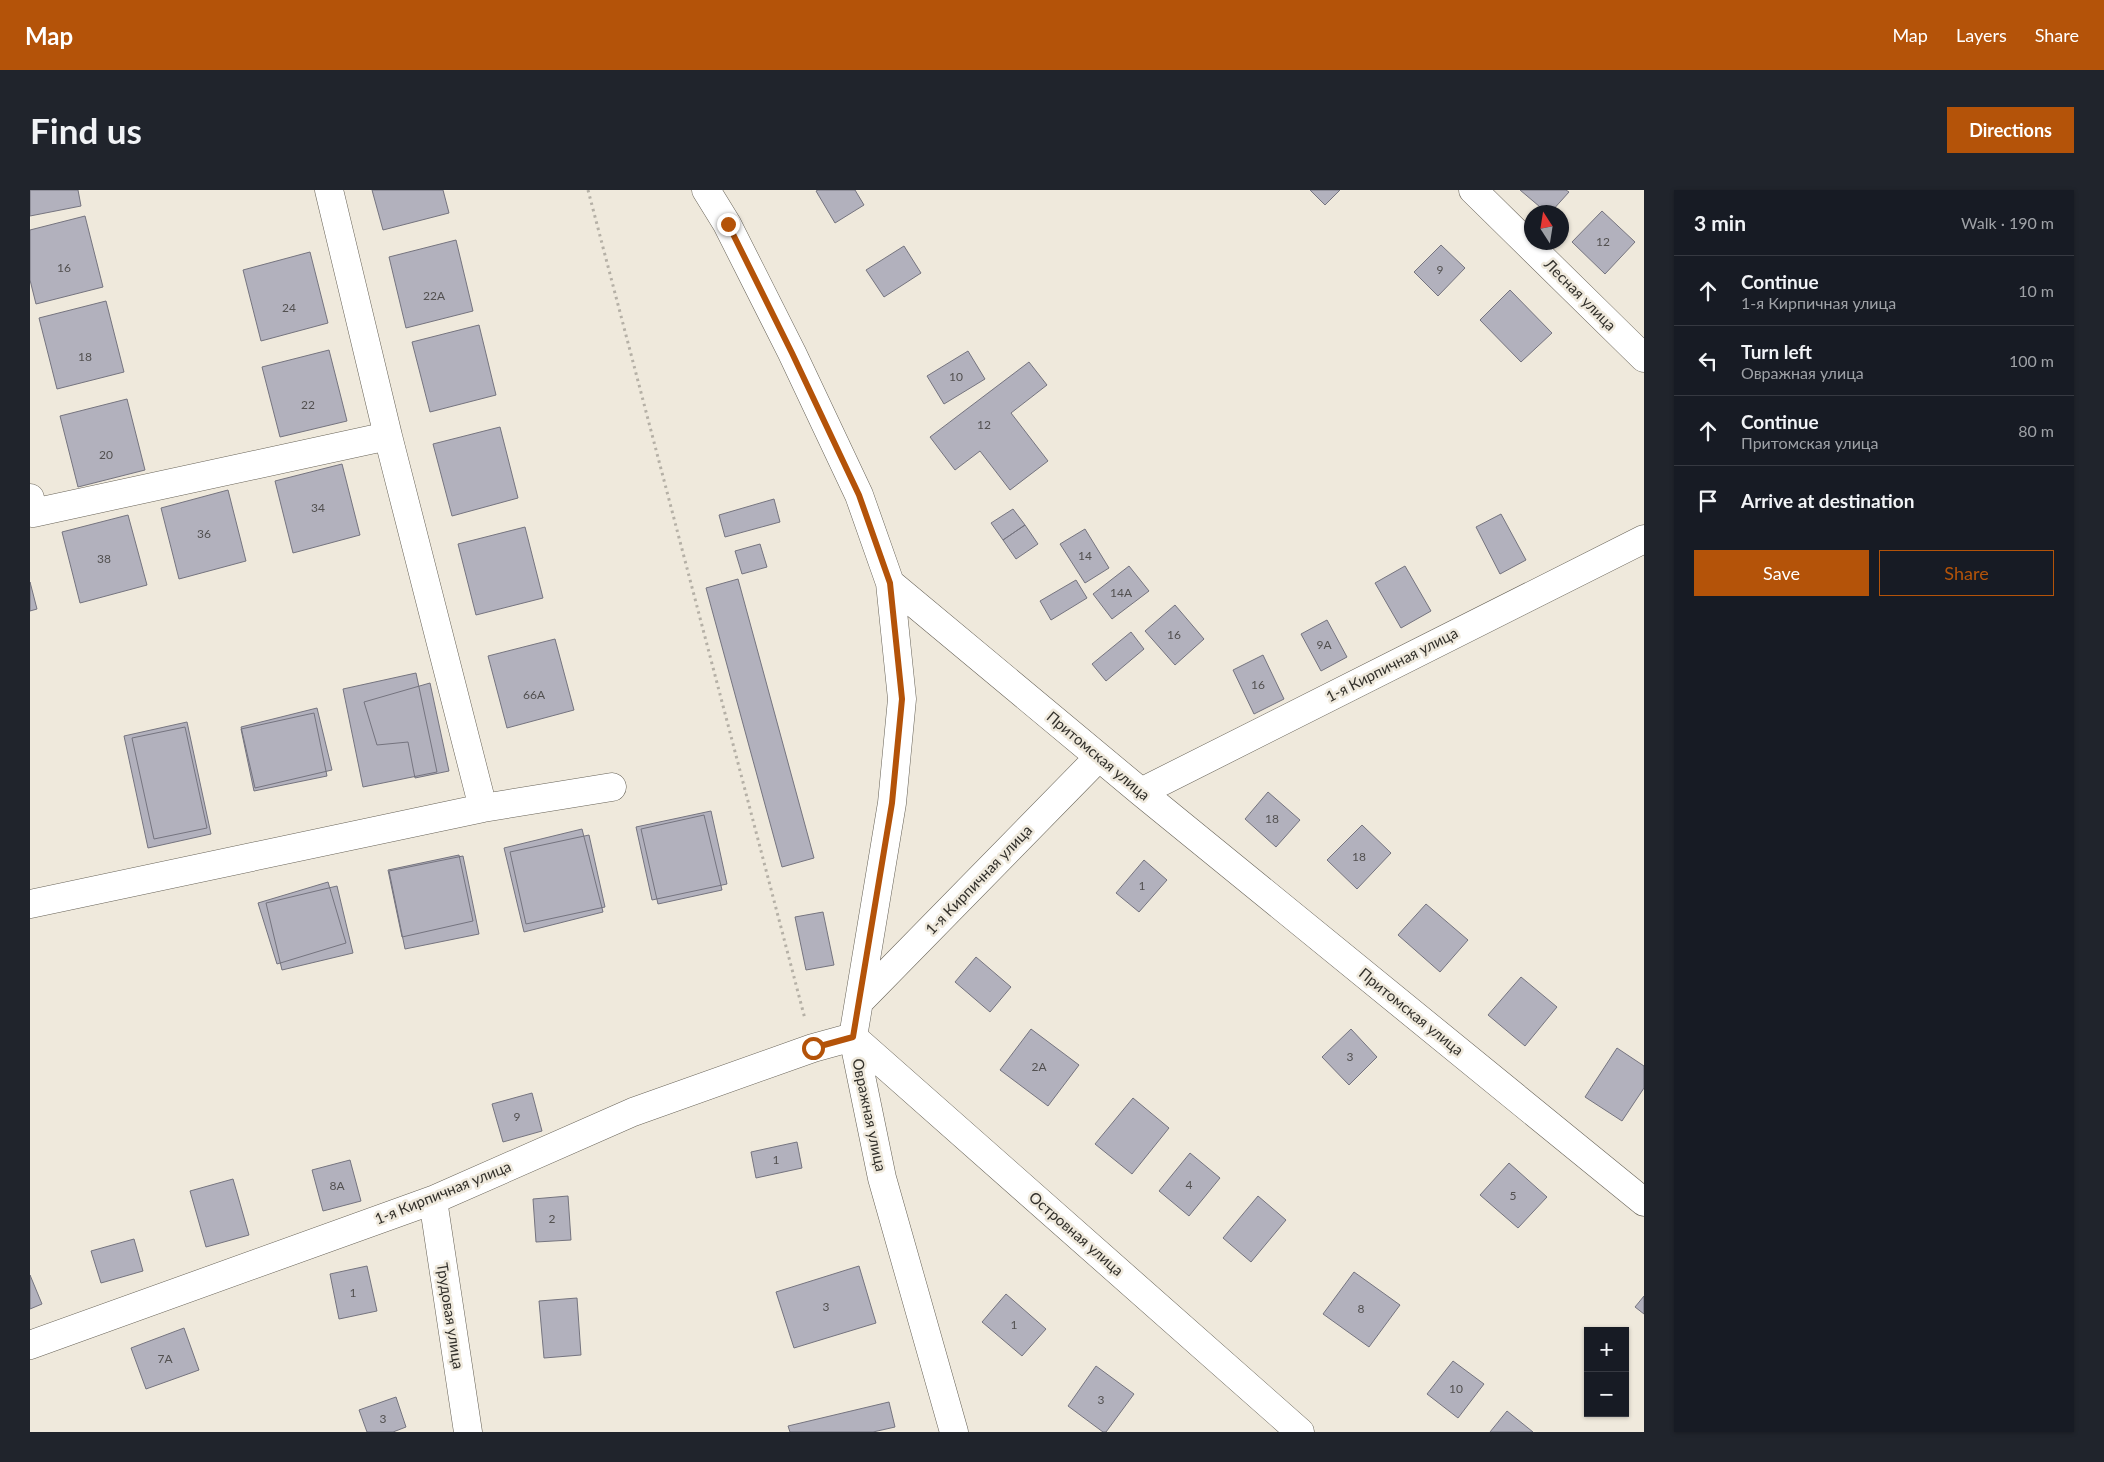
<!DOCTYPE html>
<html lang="en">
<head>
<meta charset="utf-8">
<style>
	:root { --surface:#171b24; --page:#20242c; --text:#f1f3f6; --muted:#9ea1a6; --line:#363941; --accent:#b45309 }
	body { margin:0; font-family:Lato,sans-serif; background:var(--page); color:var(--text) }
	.controls { position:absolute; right:15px; bottom:15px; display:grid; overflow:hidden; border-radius:0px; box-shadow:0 1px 4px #0004 }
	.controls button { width:45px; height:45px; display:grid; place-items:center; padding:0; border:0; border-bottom:1px solid var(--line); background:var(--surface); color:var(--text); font:25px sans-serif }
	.compass { position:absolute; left:1494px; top:15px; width:45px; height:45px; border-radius:50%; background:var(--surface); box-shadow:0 1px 4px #0004; rotate:348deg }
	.stop { position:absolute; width:15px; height:15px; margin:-11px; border:4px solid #b45309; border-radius:50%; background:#fff }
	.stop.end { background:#b45309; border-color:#fff; box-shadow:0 1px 5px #0008 }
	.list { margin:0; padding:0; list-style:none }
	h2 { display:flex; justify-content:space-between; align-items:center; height:65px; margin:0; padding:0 20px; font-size:21px }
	h2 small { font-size:16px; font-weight:400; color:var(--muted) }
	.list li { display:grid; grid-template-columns:32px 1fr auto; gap:15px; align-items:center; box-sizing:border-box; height:70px; padding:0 20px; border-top:1px solid var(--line) }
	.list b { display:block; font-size:19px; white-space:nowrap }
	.list p { margin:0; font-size:16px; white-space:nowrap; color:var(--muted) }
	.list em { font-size:16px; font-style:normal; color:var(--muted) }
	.actions { display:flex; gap:10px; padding:15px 20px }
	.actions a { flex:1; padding:11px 0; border:1px solid var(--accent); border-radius:0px; text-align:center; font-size:18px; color:var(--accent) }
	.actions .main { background:var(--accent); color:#fff }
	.icon { flex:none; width:28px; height:28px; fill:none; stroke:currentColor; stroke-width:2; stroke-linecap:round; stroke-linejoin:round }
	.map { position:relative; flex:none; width:1614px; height:1242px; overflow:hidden; border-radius:0px }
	header { display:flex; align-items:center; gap:30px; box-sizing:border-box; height:70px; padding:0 25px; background:var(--accent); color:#fff }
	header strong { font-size:24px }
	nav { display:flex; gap:28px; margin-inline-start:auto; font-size:18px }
	.intro { display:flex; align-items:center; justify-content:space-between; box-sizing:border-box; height:120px; padding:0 30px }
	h1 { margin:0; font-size:35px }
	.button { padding:12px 22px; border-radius:0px; background:var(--accent); color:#fff; font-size:18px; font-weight:700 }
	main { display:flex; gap:30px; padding:0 30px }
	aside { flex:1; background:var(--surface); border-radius:0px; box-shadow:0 1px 4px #0004 }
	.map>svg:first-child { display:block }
</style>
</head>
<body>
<header>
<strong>Map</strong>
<nav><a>Map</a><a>Layers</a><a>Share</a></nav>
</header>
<div class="intro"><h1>Find us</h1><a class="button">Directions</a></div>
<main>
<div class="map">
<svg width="1614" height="1242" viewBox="0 0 1614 1242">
	<rect width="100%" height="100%" fill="#efe9dc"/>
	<path fill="#b2b1bd" stroke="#75747f" d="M0 0H48L51 16 0 26Z
		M342 0H413L419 23 353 40Z
		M788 0H825L834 15 805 33 786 1Z
		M1280 0H1310L1295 15Z
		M1490 0H1536L1539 2 1521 22H1516Z
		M1572 21 1605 52 1575 84 1542 52Z
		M55 26 73 97 6 114 0 90V40Z
		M426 50 443 121 376 138 359 67Z
		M1411 55 1435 78 1408 106 1384 82Z
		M874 56 891 83 854 107 836 80Z
		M280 62 298 133 231 151 213 80Z
		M1480 100 1522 143 1491 172 1450 130Z
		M76 111 94 182 27 199 9 128Z
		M449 135 466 205 400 222 382 152Z
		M299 160 317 231 250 247 232 177Z
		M938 161 955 189 914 214 897 186Z
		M999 172 1017 195 981 223 1018 271 980 300 950 261 925 280 900 247Z
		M97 209 115 280 48 297 30 226Z
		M470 237 488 308 422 326 403 254Z
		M312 274 330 345 263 363 245 291Z
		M198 300 216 371 149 389 131 318Z
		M744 309 750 332 695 347 689 325Z
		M983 319 995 335 973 350 961 333Z
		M1471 324 1496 370 1470 384 1446 337Z
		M98 325 117 395 50 413 32 342Z
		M995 335 1008 354 986 369 973 350Z
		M495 337 513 408 446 425 428 354Z
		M1055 339 1079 378 1055 393 1030 354Z
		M730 354 737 377 712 384 705 361Z
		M1099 376 1119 401 1082 429 1063 404Z
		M1375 376 1401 421 1371 438 1345 393Z
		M708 389 784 668 752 677 676 398Z
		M1046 390 1057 408 1021 430 1010 411Z
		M0 392 7 419 0 421Z
		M1145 415 1174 449 1145 475 1115 441Z
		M1297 430 1317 467 1291 481 1271 444Z
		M1101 442 1114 459 1076 491 1062 474Z
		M525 449 544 520 477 538 458 466Z
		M1233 465 1254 509 1224 524 1203 480Z
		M386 483 407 582 333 597 313 499Z
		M400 493 419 581 385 588 378 552 347 555 334 512Z
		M287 518 302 580 225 598 211 537Z
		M284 523 297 586 224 601 211 539Z
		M157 532 181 644 118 658 94 546Z
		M155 537 177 638 124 649 102 548Z
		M1238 602 1270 630 1246 657 1215 629Z
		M681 621 697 694 622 710 606 637Z
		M674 625 692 700 628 714 611 639Z
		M1332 635 1361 663 1327 699 1297 670Z
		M552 639 573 722 494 742 474 658Z
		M559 645 575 717 496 734 480 662Z
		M429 665 443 731 372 747 358 680Z
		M433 666 449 744 375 759 359 681Z
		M1114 670 1137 690 1109 722 1086 703Z
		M298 692 316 753 247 774 228 713Z
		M307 696 323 763 252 780 236 713Z
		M1396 714 1438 750 1410 782 1368 745Z
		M793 722 804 775 776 780 765 727Z
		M946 767 981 797 960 822 925 792Z
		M1491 787 1527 817 1495 856 1458 825Z
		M1001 839 1049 875 1018 916 970 880Z
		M1321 839 1347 867 1319 895 1292 867Z
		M1587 858 1614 876V898L1592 931 1555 907Z
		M502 903 512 941 473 952 462 914Z
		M1103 908 1139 938 1102 984 1065 954Z
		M767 952 772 978 726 988 721 962Z
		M1160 963 1190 988 1159 1026 1129 1001Z
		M320 970 331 1011 293 1021 282 980Z
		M1479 973 1517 1007 1488 1038 1450 1005Z
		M203 989 219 1045 176 1057 160 1001Z
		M538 1006 541 1050 506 1052 503 1009Z
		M1228 1006 1256 1030 1221 1072 1193 1048Z
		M104 1049 113 1081 71 1093 61 1061Z
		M337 1076 347 1121 309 1129 300 1084Z
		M829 1076 846 1133 764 1158 746 1102Z
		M1324 1082 1370 1115 1339 1157 1293 1124Z
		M0 1085 12 1114 0 1119Z
		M976 1104 1016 1139 992 1166 952 1132Z
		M1614 1106V1124L1605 1117Z
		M547 1108 551 1165 514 1168 509 1111Z
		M154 1138 169 1180 116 1199 101 1158Z
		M1423 1171 1454 1194 1428 1228 1397 1204Z
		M1066 1176 1104 1204 1076 1242H1073L1038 1216Z
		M366 1207 376 1237 363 1242H337L329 1220Z
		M859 1212 865 1237 843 1242H760L758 1236Z
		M1477 1221 1503 1242H1460Z"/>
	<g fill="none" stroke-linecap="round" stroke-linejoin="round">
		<g stroke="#676257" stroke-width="29">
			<path id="minor" d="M299 0 358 246
				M676 0 697 34 762 163 829 305 860 393 1111 602 1614 1012
				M1443 0 1614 168
				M0 308 3 323 358 246 453 618
				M860 393 872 509 862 613 823 847 852 988 924 1242
				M1111 602 1614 349
				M0 714 453 618 582 597
				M829 812 1069 567
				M823 847 1270 1242
				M403 1010 438 1242
				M0 1155 403 1010 603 922 783 858 823 847"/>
		</g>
		<path stroke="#b5b0a6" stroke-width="3" stroke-dasharray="2.5 4" stroke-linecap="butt" d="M558 0 775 829"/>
		<use href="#minor" stroke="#fff" stroke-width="28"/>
	</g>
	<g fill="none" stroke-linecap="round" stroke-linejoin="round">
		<path stroke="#b45309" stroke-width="6" d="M698 34 762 163 829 305 860 393 872 509 862 613 823 847 783 858"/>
	</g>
	<g text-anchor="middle" stroke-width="5" stroke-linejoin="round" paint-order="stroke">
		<g font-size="12" fill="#525050">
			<text x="1573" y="56">12</text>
			<text x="34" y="82">16</text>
			<text x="1410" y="84">9</text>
			<text x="404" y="110">22А</text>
			<text x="259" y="122">24</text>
			<text x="55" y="171">18</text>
			<text x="926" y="191">10</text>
			<text x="278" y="219">22</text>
			<text x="954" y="239">12</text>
			<text x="76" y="269">20</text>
			<text x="288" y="322">34</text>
			<text x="174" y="348">36</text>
			<text x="1055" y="370">14</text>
			<text x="74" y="373">38</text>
			<text x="1091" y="407">14А</text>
			<text x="1144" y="449">16</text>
			<text x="1294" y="459">9А</text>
			<text x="1228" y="499">16</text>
			<text x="504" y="509">66А</text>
			<text x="1242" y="633">18</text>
			<text x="1329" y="671">18</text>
			<text x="1112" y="700">1</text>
			<text x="1320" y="871">3</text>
			<text x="1009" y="881">2А</text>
			<text x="487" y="931">9</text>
			<text x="746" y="974">1</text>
			<text x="1159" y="999">4</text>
			<text x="307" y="1000">8А</text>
			<text x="1483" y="1010">5</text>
			<text x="522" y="1033">2</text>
			<text x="323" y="1107">1</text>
			<text x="796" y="1121">3</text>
			<text x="1331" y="1123">8</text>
			<text x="984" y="1139">1</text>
			<text x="135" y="1173">7А</text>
			<text x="1426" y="1203">10</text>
			<text x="1071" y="1214">3</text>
			<text x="353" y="1233">3</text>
		</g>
		<g font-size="15" fill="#32302b" stroke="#efe9dc">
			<text transform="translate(1550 105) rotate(45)" y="5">Лесная улица</text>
			<text transform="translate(1362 475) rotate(-27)" y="5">1-я Кирпичная улица</text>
			<text transform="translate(1068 566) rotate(40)" y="5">Притомская улица</text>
			<text transform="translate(949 690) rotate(-46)" y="5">1-я Кирпичная улица</text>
			<text transform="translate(1381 822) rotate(39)" y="5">Притомская улица</text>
			<text transform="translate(839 925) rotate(78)" y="5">Овражная улица</text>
			<text transform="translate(413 1003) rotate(-22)" y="5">1-я Кирпичная улица</text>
			<text transform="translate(1046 1044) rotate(41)" y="5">Островная улица</text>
			<text transform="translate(420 1126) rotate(81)" y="5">Трудовая улица</text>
		</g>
	</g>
</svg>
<div class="controls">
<button>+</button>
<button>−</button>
</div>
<svg class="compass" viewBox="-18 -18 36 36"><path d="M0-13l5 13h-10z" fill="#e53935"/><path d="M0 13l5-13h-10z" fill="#9ea1a6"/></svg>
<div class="stop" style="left:783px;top:858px"></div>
<div class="stop end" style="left:698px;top:34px"></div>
</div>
<aside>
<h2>3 min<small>Walk · 190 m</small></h2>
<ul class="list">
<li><svg class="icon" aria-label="ahead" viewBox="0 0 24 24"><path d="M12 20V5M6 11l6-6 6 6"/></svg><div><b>Continue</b><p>1-я Кирпичная улица</p></div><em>10 m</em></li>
<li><svg class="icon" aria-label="left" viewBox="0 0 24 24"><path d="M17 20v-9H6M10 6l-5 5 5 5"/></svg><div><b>Turn left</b><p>Овражная улица</p></div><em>100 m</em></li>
<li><svg class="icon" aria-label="ahead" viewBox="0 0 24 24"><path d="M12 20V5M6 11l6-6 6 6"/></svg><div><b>Continue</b><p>Притомская улица</p></div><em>80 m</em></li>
<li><svg class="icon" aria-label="arrive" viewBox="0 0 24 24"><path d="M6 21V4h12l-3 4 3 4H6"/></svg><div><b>Arrive at destination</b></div></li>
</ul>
<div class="actions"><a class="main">Save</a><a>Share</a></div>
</aside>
</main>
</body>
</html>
